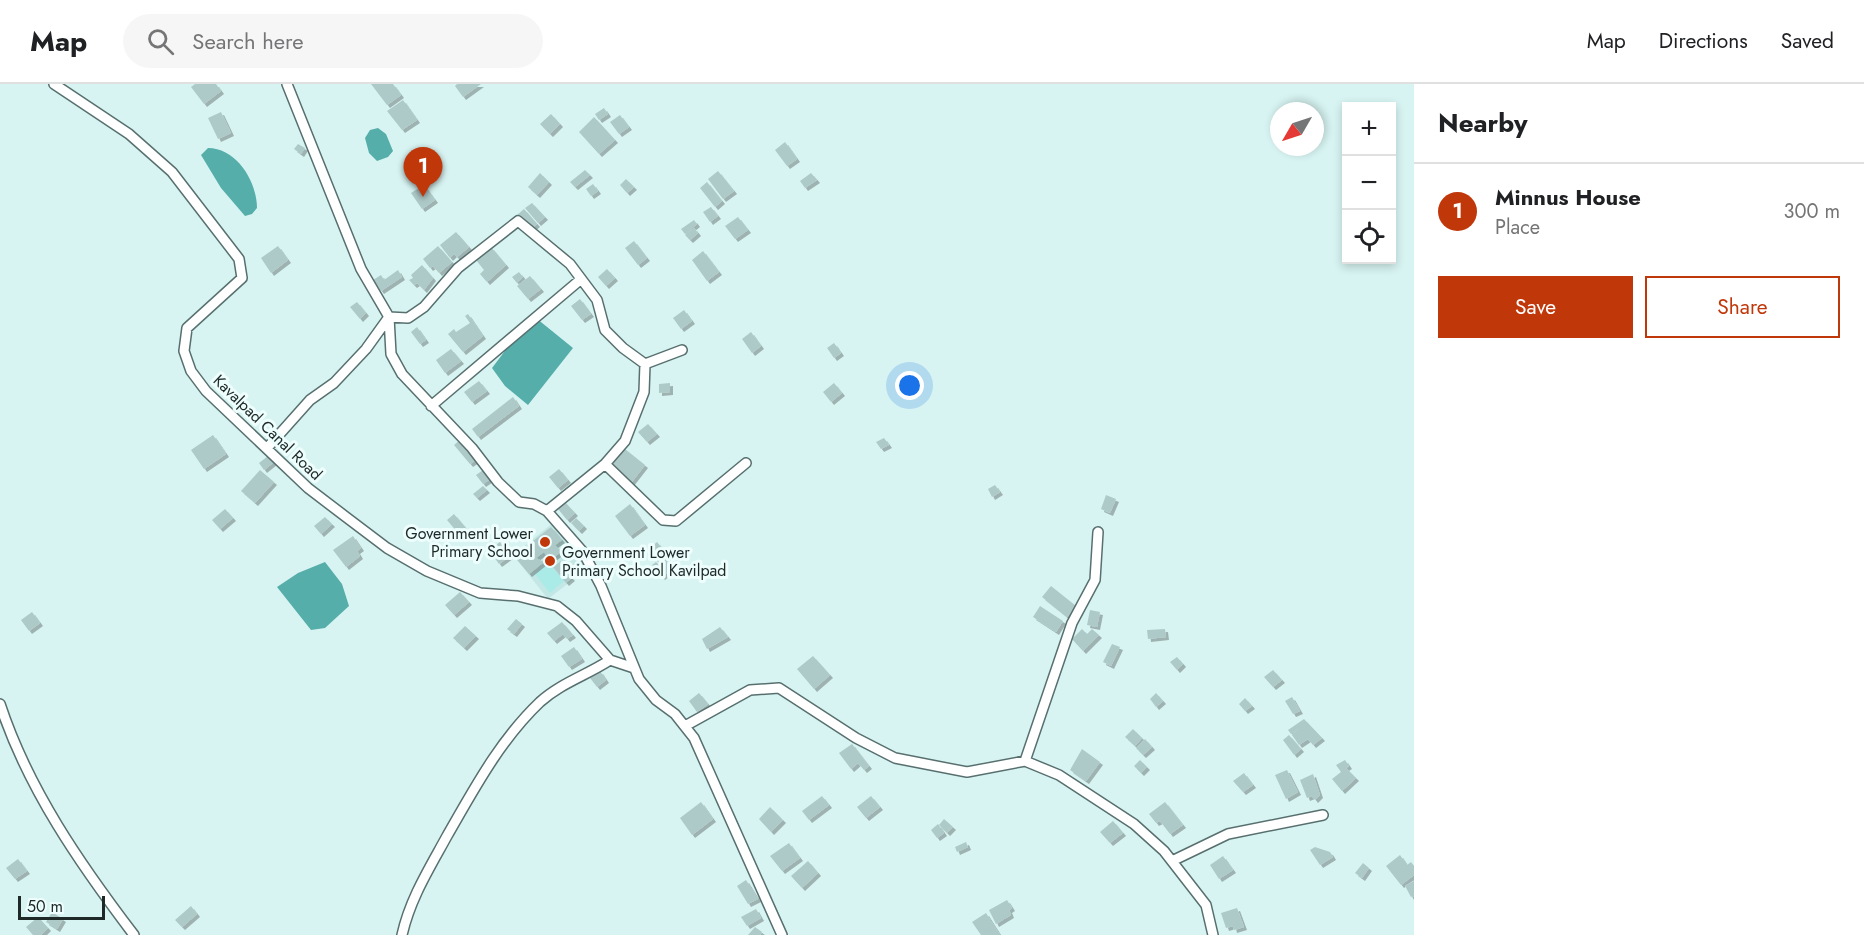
<!DOCTYPE html>
<html lang="en">
<head>
<meta charset="utf-8">
<style>
	:root { --surface:#fff; --page:#f6f6f6; --text:#202124; --muted:#757577; --line:#e0e0e0; --accent:#c0380a }
	body { margin:0; font-family:Jost,sans-serif; background:var(--page); color:var(--text) }
	.controls { position:absolute; right:18px; top:18px; display:grid; overflow:hidden; border-radius:0px; box-shadow:0 3px 9px #0003 }
	.controls button { width:54px; height:54px; display:grid; place-items:center; padding:0; border:0; border-bottom:2px solid var(--line); background:var(--surface); color:var(--text); font:30px sans-serif }
	.compass { position:absolute; left:1270px; top:18px; width:54px; height:54px; border-radius:50%; background:var(--surface); box-shadow:0 3px 9px #0003; rotate:231deg }
	.scale { position:absolute; left:18px; bottom:15px; width:87px; box-sizing:border-box; padding-left:6px; border:3px solid #1d2827; border-top:0; font-size:16px; line-height:21px; white-space:nowrap; color:#1d2827; -webkit-text-stroke:4px #edfefd; paint-order:stroke }
	.you { position:absolute; left:910px; top:302px; width:21px; height:21px; margin:-15px; border:4px solid #fff; border-radius:50%; background:#1a73e8; box-shadow:0 0 0 9px #1a73e833 }
	.badge { display:grid; place-items:center; width:39px; height:39px; border-radius:50%; background:var(--accent); color:#fff; font-size:20px; font-weight:700 }
	.pin { position:absolute; translate:-50% -50px; filter:drop-shadow(0 2px 3px #0008) }
	.pin::after { content:''; position:absolute; top:32px; width:21px; height:18px; background:inherit; clip-path:polygon(0 0,100% 0,50% 100%) }
	.list { margin:0; padding:0; list-style:none }
	h2 { display:flex; justify-content:space-between; align-items:center; height:78px; margin:0; padding:0 24px; font-size:26px }
	h2 small { font-size:20px; font-weight:400; color:var(--muted) }
	.list li { display:grid; grid-template-columns:39px 1fr auto; gap:18px; align-items:center; box-sizing:border-box; height:96px; padding:0 24px; border-top:2px solid var(--line) }
	.list b { display:block; font-size:22px; white-space:nowrap }
	.list p { margin:0; font-size:20px; white-space:nowrap; color:var(--muted) }
	.list em { font-size:20px; font-style:normal; color:var(--muted) }
	.actions { display:flex; gap:12px; padding:18px 24px }
	.actions a { flex:1; padding:14px 0; border:2px solid var(--accent); border-radius:0px; text-align:center; font-size:21px; color:var(--accent) }
	.actions .main { background:var(--accent); color:#fff }
	.icon { flex:none; width:33px; height:33px; fill:none; stroke:currentColor; stroke-width:2; stroke-linecap:round; stroke-linejoin:round }
	.map { position:relative; flex:none; width:1414px; height:851px; overflow:hidden }
	header { display:flex; align-items:center; gap:36px; box-sizing:border-box; height:84px; padding:0 30px; background:var(--surface); border-bottom:2px solid var(--line) }
	header strong { font-size:28px }
	nav { display:flex; gap:33px; margin-inline-start:auto; font-size:21px }
	.search { width:420px; height:54px; background:var(--page); display:flex; align-items:center; gap:15px; box-sizing:border-box; padding:0 21px; border-radius:33px; color:var(--muted); font-size:22px }
	main { display:flex }
	aside { flex:1; background:var(--surface) }
	.map>svg:first-child { display:block }
</style>
</head>
<body>
<header>
<strong>Map</strong>
<div class="search"><svg class="icon" aria-label="search" viewBox="0 0 24 24"><circle cx="10" cy="10" r="6"/><path d="M15 15l6 6"/></svg>Search here</div>
<nav><a>Map</a><a>Directions</a><a>Saved</a></nav>
</header>
<main>
<div class="map">
<svg width="1414" height="851" viewBox="0 0 1414 851">
	<defs>
		<filter id="shadow"><feDropShadow dx="3" dy="3" stdDeviation="0" flood-color="#0004"/></filter>
	</defs>
	<rect width="100%" height="100%" fill="#d7f4f2"/>
	<path fill="#c2e7e5" d="M553 439 588 484 548 515 513 471Z"/>
	<path fill="#aaeae7" d="M549 479 564 497 550 509 535 490Z"/>
	<path fill="#56aeaa" d="M378 44 386 50 393 67 388 73 377 77 369 69 365 54 370 46Z
		M208 64C237 64 257 98 257 124L252 130 245 132 221 104 201 71Z
		M536 234 573 264 528 321 505 302 492 284 514 255Z
		M325 478 342 500 349 522 325 544 311 546 277 503 298 489Z"/>
	<path fill="#aecac8" filter="url(#shadow)" d="M195 0H216L221 7 204 20 191 3Z
		M371 0H393L401 11 387 21Z
		M457 0H481L463 13 455 2Z
		M403 16 417 36 402 46 387 27Z
		M604 24 608 30 599 36 595 30Z
		M221 28 231 49 218 55 208 34Z
		M551 30 560 40 550 50 540 40Z
		M620 31 629 43 619 50 610 38Z
		M594 33 615 56 599 70 579 48Z
		M785 58 797 75 787 82 775 66Z
		M298 60 305 64 301 70 294 65Z
		M585 86 590 91 575 103 570 98Z
		M718 87 734 107 723 115 708 95Z
		M540 89 549 98 537 111 528 103Z
		M811 89 817 96 805 104 800 97Z
		M626 95 634 103 627 109 620 101Z
		M707 98 722 117 715 123 700 104Z
		M593 100 598 107 591 112 586 105Z
		M424 101 435 116 422 125 411 109Z
		M532 119 545 133 538 139 525 124Z
		M711 123 718 132 710 138 703 128Z
		M524 125 537 140 530 146 517 131Z
		M738 133 748 146 735 155 725 142Z
		M694 136 697 140 685 150 681 145Z
		M694 144 698 149 690 156 685 151Z
		M456 148 469 163 457 173 454 170 450 174 440 161Z
		M634 157 647 174 638 181 625 164Z
		M278 162 288 176 271 189 261 174Z
		M438 162 452 178 439 189 433 182 430 184 423 175Z
		M491 163 506 181 487 198 480 190 484 186 476 176Z
		M703 167 719 188 707 197 692 176Z
		M422 181 433 194 424 206 417 199 414 201 409 196 413 194 411 191Z
		M607 185 615 194 606 202 598 193Z
		M398 186 402 193 381 207 373 196 381 191 384 196Z
		M519 188 523 193 517 199 512 193Z
		M530 192 541 205 528 215 517 202Z
		M580 215 591 230 582 236 571 222Z
		M357 218 366 229 360 235 350 223Z
		M684 226 692 237 681 245 673 234Z
		M468 230 483 252 463 268 448 250 454 245 456 248 470 239 465 232Z
		M417 243 426 256 420 260 411 248Z
		M751 248 761 262 752 269 742 255Z
		M834 259 841 269 834 274 827 264Z
		M451 265 461 277 445 289 436 276Z
		M479 297 487 307 472 318 464 308Z
		M670 299V308L659 309V300Z
		M834 299 842 309 831 318 823 308Z
		M513 313 519 322 478 353 472 345Z
		M648 340 657 350 647 358 638 348Z
		M213 351 226 370 204 385 191 366Z
		M884 354 889 361 881 365 876 358Z
		M460 356 476 376 470 380 454 361Z
		M625 365 645 381 631 399 611 382Z
		M268 372 274 378 264 386 259 379Z
		M486 384 493 393 483 400 476 391Z
		M559 385 568 396 558 404 549 393Z
		M260 386 274 398 255 419 241 407Z
		M995 401 1000 408 992 413 988 405Z
		M483 402 487 406 477 414 473 410Z
		M1106 411 1116 415 1110 429 1101 425Z
		M561 414 575 429 567 436 554 420Z
		M630 420 645 441 630 452 615 432Z
		M225 425 233 434 220 445 212 436Z
		M454 430 470 449 463 455 447 436Z
		M325 433 332 440 321 450 314 442Z
		M576 434 584 442 579 447 571 439Z
		M551 443 562 456 555 461 561 468 550 476 544 468 536 474 544 478 529 490 514 472Z
		M353 452 361 464 357 467 360 472 346 483 333 466Z
		M500 458 510 472 499 480 489 466Z
		M657 458 676 481 667 489 648 466Z
		M561 477 564 482 572 480 575 484 570 492 572 494 566 499 553 483Z
		M656 478 667 489 662 493 652 481Z
		M1051 502 1076 522 1067 533 1042 513Z
		M460 508 469 518 454 531 445 521Z
		M1040 522 1063 537 1056 548 1033 533Z
		M1090 526 1100 528 1097 543 1087 541Z
		M32 528 40 539 29 547 21 536Z
		M516 535 522 540 514 550 507 545Z
		M562 538 573 551 567 555 563 550 554 557 547 549Z
		M465 542 476 552 464 564 453 554Z
		M720 543 728 553 707 565 702 555Z
		M1082 545 1087 550 1092 545 1099 551 1083 567 1072 555Z
		M1165 545 1166 553 1148 555 1147 546Z
		M1112 560 1120 563 1111 582 1103 578Z
		M574 563 582 575 569 583 561 572Z
		M813 572 830 591 814 605 797 585Z
		M1177 573 1183 580 1177 586 1170 578Z
		M1273 586 1282 596 1273 603 1264 593Z
		M600 587 606 596 597 603 590 594Z
		M699 609 708 620 697 628 689 617Z
		M1156 609 1163 617 1156 623 1150 615Z
		M1292 613 1300 627 1293 630 1285 617Z
		M1245 614 1252 622 1245 627 1239 620Z
		M1304 635 1322 654 1313 661 1308 655 1299 661 1292 651 1299 644 1291 650 1288 646Z
		M1133 645 1142 654 1135 662 1125 653Z
		M1289 651 1301 665 1294 671 1283 656Z
		M1145 655 1152 663 1143 671 1136 664Z
		M852 660 869 682 864 686 858 679 851 685 839 669Z
		M1082 665 1100 678 1086 697 1070 686Z
		M1140 676 1147 683 1141 689 1134 682Z
		M1345 676 1349 682 1346 684 1356 694 1342 707 1332 695 1341 688 1336 681Z
		M1287 686 1298 708 1286 715 1275 691Z
		M1244 689 1253 701 1243 708 1233 697Z
		M1313 690 1320 711 1315 716 1312 712 1307 714 1300 696Z
		M822 712 829 721 809 736 802 727Z
		M871 712 880 723 866 734 857 723Z
		M701 718 713 735 692 751 680 734Z
		M1165 718 1183 741 1170 750 1160 737 1156 739 1149 730Z
		M770 723 783 736 771 748 759 735Z
		M944 735 953 743 947 749 939 741Z
		M1113 737 1123 749 1110 759 1100 748Z
		M938 740 944 749 937 754 931 746Z
		M966 758 968 763 957 768 955 763Z
		M789 759 800 774 782 787 770 772Z
		M1315 763 1330 768 1333 773 1320 781 1310 766Z
		M1400 771 1407 781 1411 778 1414 782V791L1401 801 1386 782Z
		M1223 772 1233 786 1219 795 1210 781Z
		M18 775 27 787 15 795 6 784Z
		M808 777 818 789 802 804 791 792Z
		M1363 779 1369 784 1362 794 1355 789Z
		M746 796 758 815 748 820 737 802Z
		M1414 797V812L1411 813 1405 802Z
		M1007 816 1012 824 1009 826 1011 831 996 840 989 826Z
		M191 822 197 830 182 843 175 836Z
		M1237 824 1244 843 1234 846 1233 842 1226 844 1221 829Z
		M756 825 761 834 747 842 741 833Z
		M52 828 63 835 57 845 46 838Z
		M986 829 1000 851H981L972 838Z
		M38 833 48 844 41 851H33L26 843Z
		M755 843 762 848 760 851H748Z"/>
	<g fill="none" stroke-linecap="round" stroke-linejoin="round">
		<g stroke="#57706f" stroke-width="12">
			<path id="minor" d="M54 0 129 50 172 88 239 175 242 194 187 244 184 267 191 287 206 307 308 404 346 433 387 464 427 487 480 509 518 512 557 522 576 537 610 576 634 584
				M287 0 361 185 389 233 391 270 402 290 472 364 498 398 519 418 534 420 547 427 583 468 601 502 639 595 656 616 675 630 694 654 782 851
				M645 280 682 266
				M431 322 580 196
				M268 363 310 316 334 299 366 265 389 233 408 234 424 223 458 184 518 137 570 180 597 216 605 246 623 264 645 280 644 308 625 357 605 380 663 436 676 437 746 379
				M547 427 605 380
				M0 620C28 705 80 780 134 851
				M685 642 750 606 779 604 856 654 895 674 967 688 1025 677 1059 691 1134 740 1164 767 1206 821 1213 851
				M1025 677 1072 539 1095 496 1098 448
				M1172 777 1228 750 1323 731
				M402 851C410 815 429 785 447 752 474 705 500 656 540 618 561 599 587 591 610 576"/>
		</g>
		<use href="#minor" stroke="#fff" stroke-width="9"/>
	</g>
	<g fill="#c0380a" stroke="#edfefd" stroke-width="2">
		<circle cx="545" cy="458" r="6"/>
		<circle cx="550" cy="477" r="6"/>
	</g>
	<g text-anchor="middle" stroke-width="6" stroke-linejoin="round" paint-order="stroke">
		<g font-size="16" fill="#1d2827" stroke="#edfefd">
			<text transform="translate(268 343) rotate(44)" y="6">Kavalpad Canal Road</text>
		</g>
		<g font-size="16" fill="#1d2827" stroke="#edfefd" text-anchor="end">
			<text x="533" y="455">Government Lower<tspan x="533" dy="18">Primary School</tspan></text>
			<text x="562" y="474" text-anchor="start">Government Lower<tspan x="562" dy="18">Primary School Kavilpad</tspan></text>
		</g>
	</g>
</svg>
<div class="controls">
<button>+</button>
<button>−</button>
<button><svg class="icon" aria-label="locate" viewBox="0 0 24 24"><circle cx="12" cy="12" r="6"/><path d="M12 2v4M12 18v4M2 12h4M18 12h4"/></svg></button>
</div>
<svg class="compass" viewBox="-18 -18 36 36"><path d="M0-13l5 13h-10z" fill="#e53935"/><path d="M0 13l5-13h-10z" fill="#757577"/></svg>
<div class="scale">50 m</div>
<div class="you"></div>
<div class="pin badge" style="left:423px;top:113px">1</div>
</div>
<aside>
<h2>Nearby<small></small></h2>
<ul class="list">
<li><span class="badge">1</span><div><b>Minnus House</b><p>Place</p></div><em>300 m</em></li>
</ul>
<div class="actions"><a class="main">Save</a><a>Share</a></div>
</aside>
</main>
</body>
</html>
